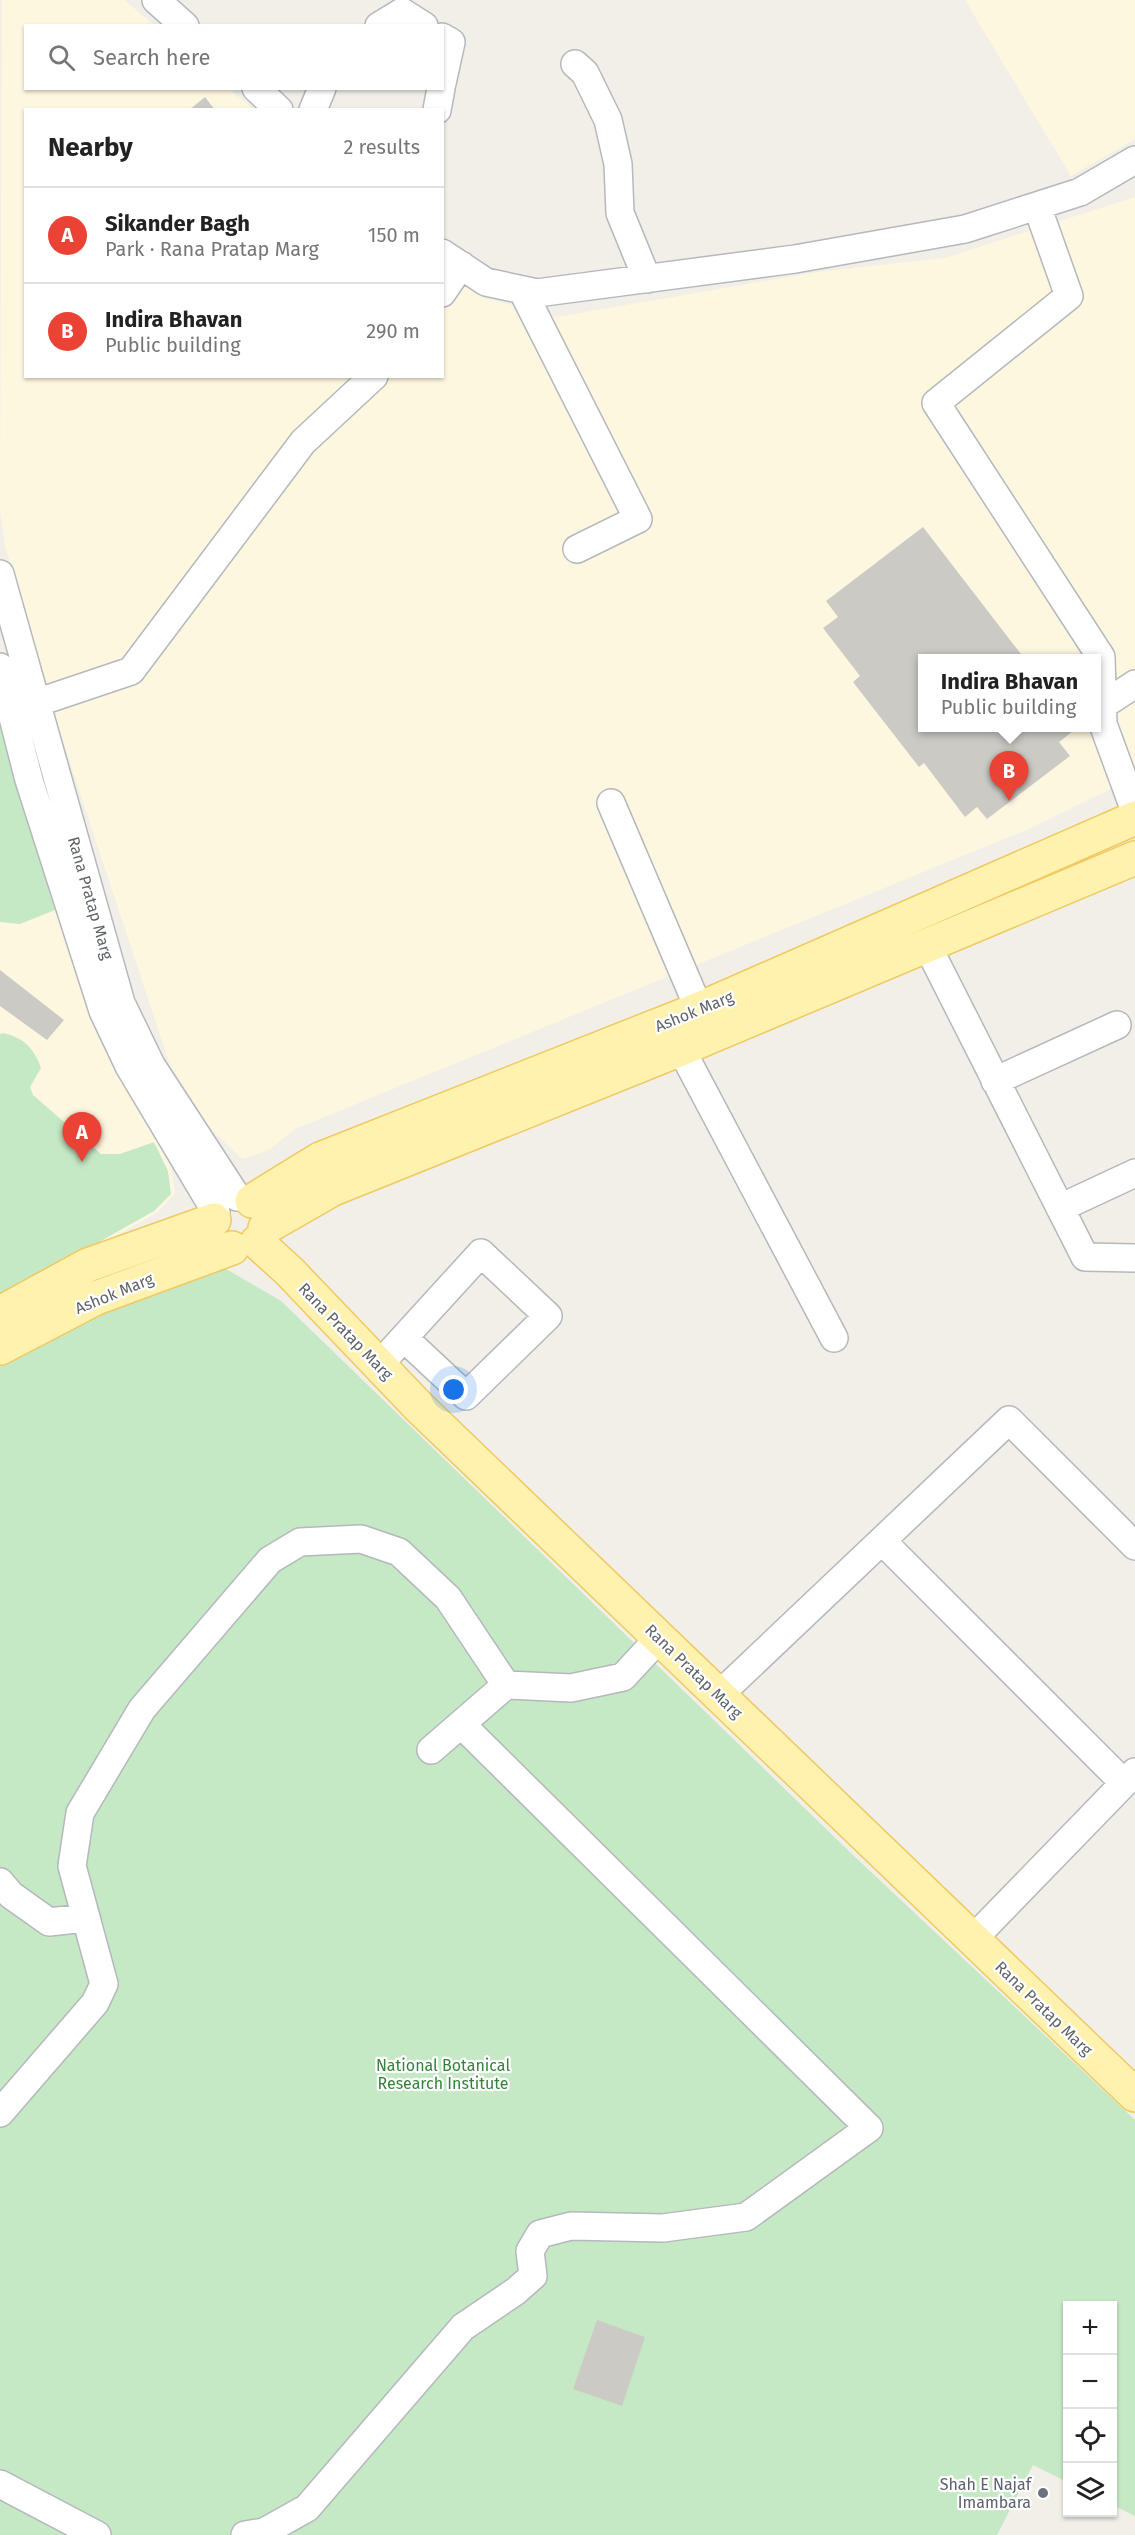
<!DOCTYPE html>
<html lang="en">
<head>
<meta charset="utf-8">
<style>
	:root { --surface:#fff; --page:#f2f2f2; --text:#222; --muted:#767676; --line:#e0e0e0; --accent:#ea4335 }
	body { margin:0; font-family:"Fira Sans",sans-serif; background:var(--page); color:var(--text) }
	.controls { position:absolute; right:18px; bottom:18px; display:grid; overflow:hidden; border-radius:0px; box-shadow:0 2px 4px #0004 }
	.controls button { width:54px; height:54px; display:grid; place-items:center; padding:0; border:0; border-bottom:2px solid var(--line); background:var(--surface); color:var(--text); font:30px sans-serif }
	.you { position:absolute; left:454px; top:1390px; width:21px; height:21px; margin:-15px; border:4px solid #fff; border-radius:50%; background:#1a73e8; box-shadow:0 0 0 9px #1a73e833 }
	.badge { display:grid; place-items:center; width:39px; height:39px; border-radius:50%; background:var(--accent); color:#fff; font-size:20px; font-weight:700 }
	.pin { position:absolute; translate:-50% -50px; filter:drop-shadow(0 2px 3px #0008) }
	.pin::after { content:''; position:absolute; top:32px; width:21px; height:18px; background:inherit; clip-path:polygon(0 0,100% 0,50% 100%) }
	.popup { position:absolute; left:918px; top:654px; width:183px; height:78px; box-sizing:border-box; display:grid; place-content:center; border-radius:0px; background:var(--surface); filter:drop-shadow(0 2px 4px #0005); font-size:20px; white-space:nowrap; color:var(--muted) }
	.popup b { font-size:22px; color:var(--text) }
	.popup::after { content:''; position:absolute; left:50%; top:100%; margin-left:-12px; border:12px solid transparent; border-top-color:var(--surface) }
	.list { margin:0; padding:0; list-style:none }
	h2 { display:flex; justify-content:space-between; align-items:center; height:78px; margin:0; padding:0 24px; font-size:26px }
	h2 small { font-size:20px; font-weight:400; color:var(--muted) }
	.list li { display:grid; grid-template-columns:39px 1fr auto; gap:18px; align-items:center; box-sizing:border-box; height:96px; padding:0 24px; border-top:2px solid var(--line) }
	.list b { display:block; font-size:22px; white-space:nowrap }
	.list p { margin:0; font-size:20px; white-space:nowrap; color:var(--muted) }
	.list em { font-size:20px; font-style:normal; color:var(--muted) }
	.icon { flex:none; width:33px; height:33px; fill:none; stroke:currentColor; stroke-width:2; stroke-linecap:round; stroke-linejoin:round }
	.map { position:relative; flex:none; width:1135px; height:2535px; overflow:hidden }
	.search { position:absolute; background:var(--surface); box-shadow:0 2px 4px #0004; left:24px; top:24px; width:420px; height:66px; display:flex; align-items:center; gap:15px; box-sizing:border-box; padding:0 21px; border-radius:0px; color:var(--muted); font-size:22px }
	.panel { position:absolute; background:var(--surface); box-shadow:0 2px 4px #0004; left:24px; top:108px; width:420px; height:270px; border-radius:0px }
	.map>svg:first-child { display:block }
</style>
</head>
<body>
<div class="map">
<svg width="1135" height="2535" viewBox="0 0 1135 2535">
	<rect width="100%" height="100%" fill="#f1efe8"/>
	<path fill="#fef7e0" fill-rule="evenodd" d="M2 0H124L154 25 26 26V88L229 89 253 109 26 110V376H442L443 269 484 298 557 317 818 272 945 258 1135 197V777L1031 828 295 1129 269 1150 242 1159 210 1128 170 1065 54 714 5 545 0 511ZM922 658H1096V728H922Z
		M965 0H1135V139L1071 176Z
		M0 703 90 1013 171 1168 175 1193 158 1212 0 1300Z"/>
	<path fill="#c5e8c5" d="M0 721 55 910 20 924 0 922Z
		M3 1033C24 1038 34 1048 41 1068L30 1087 33 1095 101 1154H120L154 1142 168 1171 171 1194 154 1211 0 1298V1034Z
		M221 1266 281 1301 855 1857 1135 2120V2516L1113 2505 1112 2306H1068L1067 2482 1033 2465 997 2535H0V1360L124 1293Z"/>
	<path fill="#cccac5" d="M205 97 215 110H189Z
		M923 527 1024 658H922V728H1077L1059 742 1070 756 987 819 977 807 965 817 924 763 919 767 853 682 860 676 823 628 838 617 826 601Z
		M0 970 64 1020 47 1040 0 1006Z
		M597 2320 645 2337 622 2406 573 2389Z"/>
	<g fill="none" stroke-linecap="round" stroke-linejoin="round">
		<g stroke="#b5b8bc" stroke-width="30">
			<path id="minor" d="M156 0 185 26
				M379 26 402 12 424 26
				M442 37 451 42 442 83
				M575 64 585 73 608 120 618 164 620 213 647 279
				M256 88 279 110
				M313 110 322 88
				M437 110 441 88
				M1037 206 1069 296 936 403 1101 657 1103 724 1135 811
				M442 253 486 282 537 293 795 259 965 229 1080 192 1135 160
				M522 290 638 519 577 549
				M442 293 461 265
				M0 574 121 1003 151 1065 237 1197
				M0 667 29 780 103 1011 129 1066 216 1212
				M36 703 131 671 303 442 374 376
				M1103 705 1135 684
				M611 803 699 1009
				M927 945 1085 1257 1135 1258
				M681 1049 834 1338
				M995 1081 1117 1025
				M1060 1208 1135 1173
				M378 1366 481 1253 548 1316 466 1396 404 1338
				M882 1541 1124 1783
				M719 1695 1009 1420 1135 1546
				M431 1750 506 1685 571 1688 623 1677 659 1638
				M0 1882 11 1895 49 1922 85 1918
				M973 1939 1135 1772
				M0 2113 95 2003 104 1984 72 1866 80 1813 142 1709 270 1560 300 1542 361 1539 399 1552 448 1598 506 1685
				M0 2484 97 2535
				M245 2535 264 2532 307 2508 463 2327 516 2291 533 2276 530 2251 540 2234 571 2226 663 2228 746 2217 869 2128 461 1724"/>
		</g>
		<g stroke="#f2c960" stroke-width="36">
			<path id="major" d="M252 1201 320 1159 699 1009 1135 818
				M265 1228 333 1189 681 1049 1135 858
				M257 1242 289 1271 419 1407 1135 2095
				M0 1313 88 1265 214 1220
				M0 1348 96 1298 232 1248"/>
		</g>
		<use href="#minor" stroke="#fff" stroke-width="27"/>
		<use href="#major" stroke="#fff2af" stroke-width="33"/>
	</g>
	<circle fill="#6b7280" stroke="#fff" stroke-width="2" cx="1043" cy="2493" r="6"/>
	<g text-anchor="middle" stroke-width="4.5" stroke-linejoin="round" paint-order="stroke">
		<g font-size="16" fill="#5f6368" stroke="#fff">
			<text transform="translate(91 898) rotate(74)" y="6">Rana Pratap Marg</text>
			<text transform="translate(694 1011) rotate(-22)" y="6">Ashok Marg</text>
			<text transform="translate(114 1293) rotate(-22)" y="6">Ashok Marg</text>
			<text transform="translate(346 1331) rotate(46)" y="6">Rana Pratap Marg</text>
			<text transform="translate(694 1671) rotate(44)" y="6">Rana Pratap Marg</text>
			<text transform="translate(1044 2008) rotate(44)" y="6">Rana Pratap Marg</text>
		</g>
		<g font-size="16" fill="#348238" stroke="#fff">
			<text x="443" y="2071">National Botanical<tspan x="443" dy="18">Research Institute</tspan></text>
		</g>
		<g font-size="16" fill="#5b616d" stroke="#fff" text-anchor="end">
			<text x="1031" y="2490">Shah E Najaf<tspan x="1031" dy="18">Imambara</tspan></text>
		</g>
	</g>
</svg>
<div class="controls">
<button>+</button>
<button>−</button>
<button><svg class="icon" aria-label="locate" viewBox="0 0 24 24"><circle cx="12" cy="12" r="6"/><path d="M12 2v4M12 18v4M2 12h4M18 12h4"/></svg></button>
<button><svg class="icon" aria-label="layers" viewBox="0 0 24 24"><path d="M12 4l9 5-9 5-9-5zM3 14l9 5 9-5"/></svg></button>
</div>
<div class="you"></div>
<div class="pin badge" style="left:82px;top:1162px">A</div>
<div class="pin badge" style="left:1009px;top:801px">B</div>
<div class="popup"><b>Indira Bhavan</b>Public building</div>
<div class="search"><svg class="icon" aria-label="search" viewBox="0 0 24 24"><circle cx="10" cy="10" r="6"/><path d="M15 15l6 6"/></svg>Search here</div>
<section class="panel">
<h2>Nearby<small>2 results</small></h2>
<ul class="list">
<li><span class="badge">A</span><div><b>Sikander Bagh</b><p>Park · Rana Pratap Marg</p></div><em>150 m</em></li>
<li><span class="badge">B</span><div><b>Indira Bhavan</b><p>Public building</p></div><em>290 m</em></li>
</ul>
</section>
</div>
</body>
</html>
